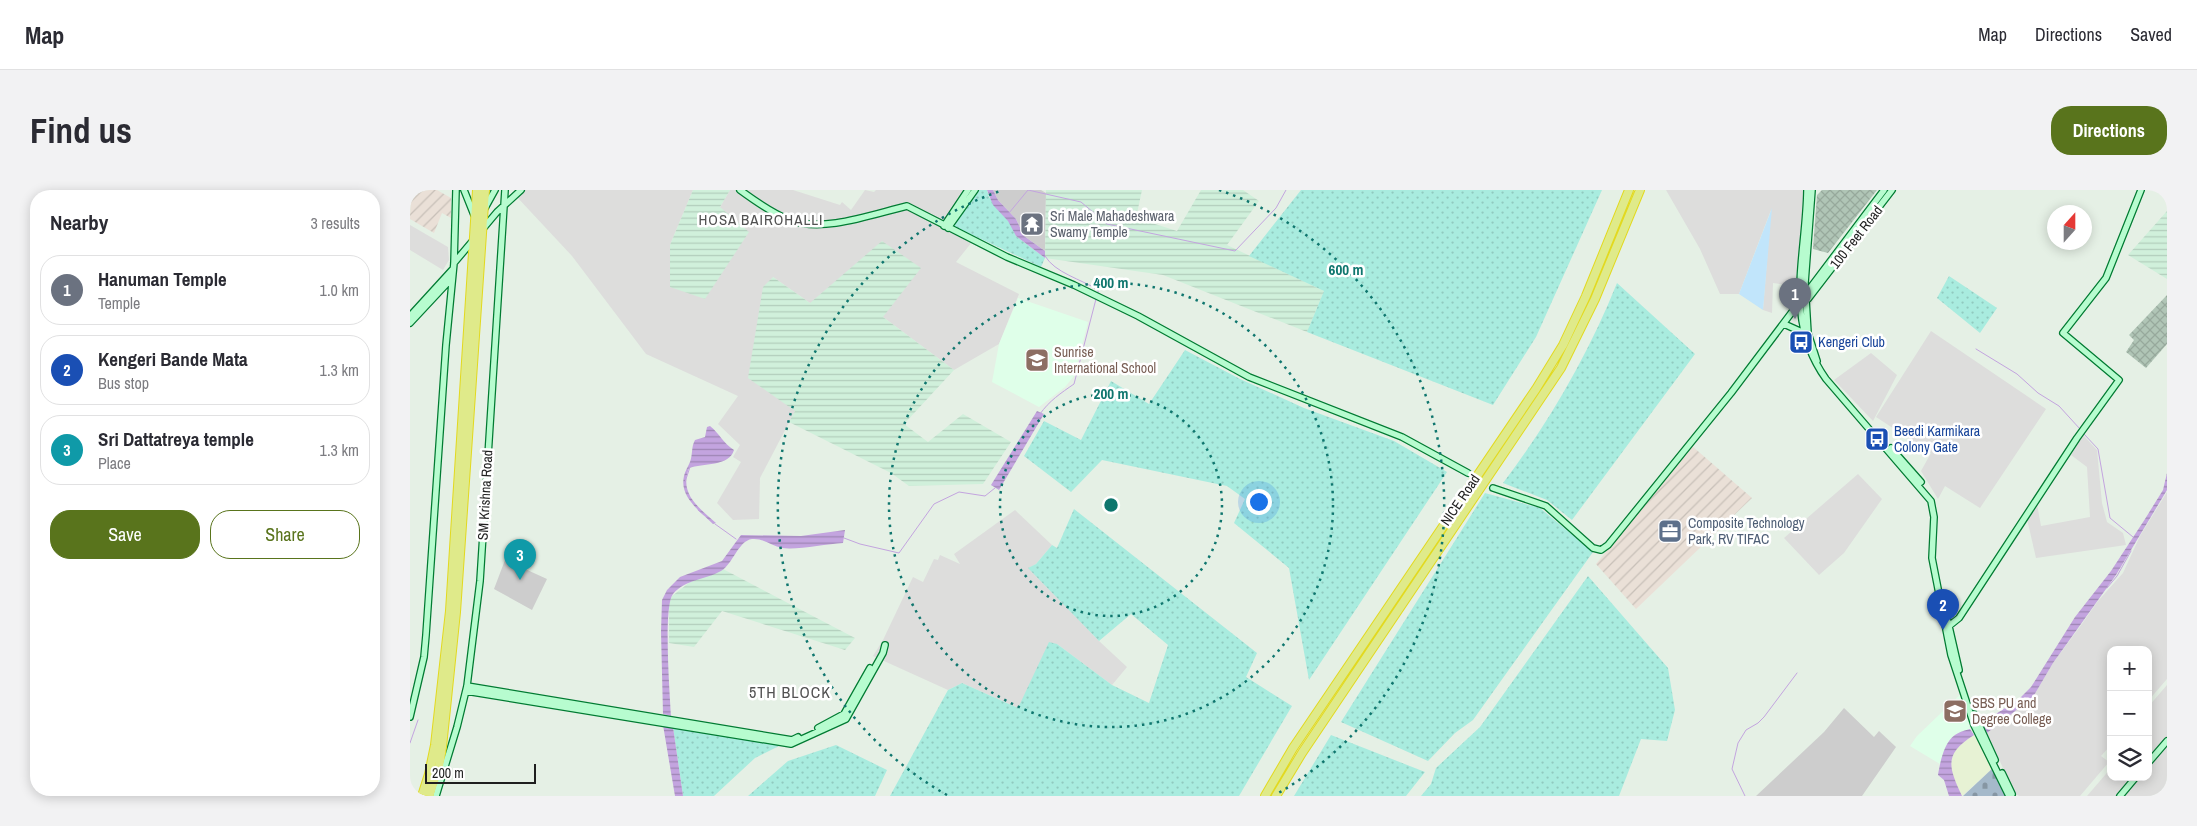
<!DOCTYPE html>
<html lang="en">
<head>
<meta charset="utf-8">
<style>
	:root { --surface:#fff; --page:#f2f2f3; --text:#2b2b33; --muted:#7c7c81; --line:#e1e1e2; --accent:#59741c }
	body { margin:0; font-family:"Archivo Narrow",sans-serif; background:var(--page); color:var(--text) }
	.controls { position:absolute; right:15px; bottom:15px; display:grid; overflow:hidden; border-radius:10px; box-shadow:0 2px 12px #0003 }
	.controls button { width:45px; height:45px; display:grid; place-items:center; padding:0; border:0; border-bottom:1px solid var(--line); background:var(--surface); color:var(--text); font:25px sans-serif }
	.compass { position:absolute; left:1637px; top:15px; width:45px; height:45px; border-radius:50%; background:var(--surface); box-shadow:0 2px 12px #0003; rotate:21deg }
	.scale { position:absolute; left:15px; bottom:12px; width:111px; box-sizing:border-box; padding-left:5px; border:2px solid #1f1f1f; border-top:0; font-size:14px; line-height:18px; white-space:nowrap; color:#1f1f1f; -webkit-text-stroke:4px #fff; paint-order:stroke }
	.you { position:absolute; left:848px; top:311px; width:18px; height:18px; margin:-12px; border:4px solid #fff; border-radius:50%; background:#1a73e8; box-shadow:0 0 0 8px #1a73e833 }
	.badge { display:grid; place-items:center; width:32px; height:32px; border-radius:50%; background:var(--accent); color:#fff; font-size:16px; font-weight:700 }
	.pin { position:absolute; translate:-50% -41px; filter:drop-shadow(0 1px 2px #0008) }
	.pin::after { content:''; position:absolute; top:26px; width:18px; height:15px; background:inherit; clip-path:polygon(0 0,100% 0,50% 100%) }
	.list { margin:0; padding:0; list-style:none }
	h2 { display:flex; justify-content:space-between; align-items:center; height:65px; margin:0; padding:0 20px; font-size:21px }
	h2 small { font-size:16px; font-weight:400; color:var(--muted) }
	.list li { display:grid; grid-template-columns:32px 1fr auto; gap:15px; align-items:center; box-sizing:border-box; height:70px; margin:0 10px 10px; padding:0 10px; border:1px solid var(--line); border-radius:20px }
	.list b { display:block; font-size:19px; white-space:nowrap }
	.list p { margin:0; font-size:16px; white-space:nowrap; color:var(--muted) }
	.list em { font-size:16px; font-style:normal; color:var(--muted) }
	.actions { display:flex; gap:10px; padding:15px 20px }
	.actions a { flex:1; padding:11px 0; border:1px solid var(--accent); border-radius:20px; text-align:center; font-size:18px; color:var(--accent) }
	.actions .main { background:var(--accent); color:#fff }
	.icon { flex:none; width:28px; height:28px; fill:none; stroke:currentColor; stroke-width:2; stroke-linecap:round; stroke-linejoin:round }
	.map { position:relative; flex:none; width:1757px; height:606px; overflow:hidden; border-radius:20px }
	header { display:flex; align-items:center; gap:30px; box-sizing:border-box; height:70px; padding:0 25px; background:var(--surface); border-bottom:1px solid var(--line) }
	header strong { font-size:24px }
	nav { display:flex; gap:28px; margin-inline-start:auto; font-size:18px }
	.intro { display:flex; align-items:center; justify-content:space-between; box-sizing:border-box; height:120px; padding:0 30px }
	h1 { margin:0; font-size:35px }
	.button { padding:12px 22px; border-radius:20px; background:var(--accent); color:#fff; font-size:18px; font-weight:700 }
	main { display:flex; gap:30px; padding:0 30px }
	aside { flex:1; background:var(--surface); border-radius:20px; box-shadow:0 2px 12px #0003 }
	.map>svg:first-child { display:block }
</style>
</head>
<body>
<header>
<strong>Map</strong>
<nav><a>Map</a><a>Directions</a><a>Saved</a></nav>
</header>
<div class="intro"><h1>Find us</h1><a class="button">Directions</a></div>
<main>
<aside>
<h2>Nearby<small>3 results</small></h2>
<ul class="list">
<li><span class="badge" style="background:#6b7280">1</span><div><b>Hanuman Temple</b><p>Temple</p></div><em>1.0 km</em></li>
<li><span class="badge" style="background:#1a4fb4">2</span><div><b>Kengeri Bande Mata</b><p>Bus stop</p></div><em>1.3 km</em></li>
<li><span class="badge" style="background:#0f9aa8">3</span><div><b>Sri Dattatreya temple</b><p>Place</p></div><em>1.3 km</em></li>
</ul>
<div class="actions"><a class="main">Save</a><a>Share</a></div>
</aside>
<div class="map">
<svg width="1757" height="606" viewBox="0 0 1757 606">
	<defs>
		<pattern id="industrial-furrows" width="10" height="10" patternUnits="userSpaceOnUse" patternTransform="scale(1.25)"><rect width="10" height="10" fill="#eae0d7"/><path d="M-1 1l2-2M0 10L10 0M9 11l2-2" fill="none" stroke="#c8c0b8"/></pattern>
		<pattern id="construction-cross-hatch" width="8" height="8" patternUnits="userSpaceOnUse" patternTransform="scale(1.25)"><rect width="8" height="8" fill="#b0c5b6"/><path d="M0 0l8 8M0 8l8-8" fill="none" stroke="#97a99c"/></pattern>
		<pattern id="farmland-rules" width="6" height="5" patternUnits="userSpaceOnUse" patternTransform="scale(1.25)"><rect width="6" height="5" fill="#d0f0db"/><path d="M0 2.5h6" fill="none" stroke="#b2cdbc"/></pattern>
		<pattern id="grass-dots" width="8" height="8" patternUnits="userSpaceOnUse" patternTransform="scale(1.25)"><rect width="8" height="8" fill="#a9ecdf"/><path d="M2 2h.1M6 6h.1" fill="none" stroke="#91cabf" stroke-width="1.8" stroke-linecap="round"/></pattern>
		<pattern id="cemetery-stones" width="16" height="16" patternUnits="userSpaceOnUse" patternTransform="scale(1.25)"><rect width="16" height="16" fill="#a5b9ca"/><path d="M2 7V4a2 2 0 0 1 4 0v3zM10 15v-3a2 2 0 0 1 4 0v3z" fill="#8696a3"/></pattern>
		<pattern id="water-rules" width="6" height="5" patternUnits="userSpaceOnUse" patternTransform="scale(1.25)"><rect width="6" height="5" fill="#c3a4df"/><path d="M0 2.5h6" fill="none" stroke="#9e85b4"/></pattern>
	</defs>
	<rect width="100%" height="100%" fill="#e5f0e5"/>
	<path fill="#dddddc" d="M113 0H283L260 55 310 17 320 0H383L430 15 432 12 441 20 455 0 464 2 466 0H554L563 5 543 36 566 47 546 72 609 104 589 154 544 180 473 127 400 113 363 87 385 221 350 288 349 329 323 330 307 313 331 272 323 267 330 255 308 234 328 206 236 164 162 66 106 6Z
		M1256 0H1394L1388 97 1363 93 1362 123 1353 120 1361 20 1329 104H1310L1290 59Z
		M0 35 38 57 39 70 33 80 0 60Z
		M1521 141 1636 219 1570 318 1535 296 1528 309 1511 281 1521 263 1466 227Z
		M1461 163 1487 185 1463 231 1424 190Z
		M1673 245 1687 260 1692 313 1697 332 1713 343 1716 355 1626 368 1617 329 1627 314 1631 336 1680 327 1677 277 1661 265Z
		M1448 284 1472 309 1434 363 1409 385 1374 348Z
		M1757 302V489L1738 511V460H1701V555L1691 566 1699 572 1670 606H1609L1604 602 1577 543 1623 507 1643 473 1669 438 1688 411 1713 383 1730 346Z
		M605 320 642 355 626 374 619 378 689 451 717 477 702 495 647 454 608 518 552 493 538 500 463 466 473 450 503 387 513 392 524 369 528 370 530 365 550 374 544 364Z
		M1757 495V606H1677L1701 578V587H1738V517Z"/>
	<path fill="#e7f2d4" d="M1564 545 1584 577 1552 606 1542 585 1541 574 1544 561 1549 555Z"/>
	<path fill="url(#industrial-furrows)" d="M1 0H27L41 8V28L32 23 24 43 0 29Z
		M1282 256 1342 308 1226 419 1186 374Z"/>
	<path fill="#dfffe9" d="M608 108 678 132 664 186 655 197 629 217 582 192 589 154Z
		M1552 503 1560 539 1544 545 1536 556 1530 574 1500 556 1507 546Z"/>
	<path fill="#cdcdcd" d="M583 0H631L636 3 635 61 614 46 606 29 588 10Z
		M95 370 137 389 122 420 84 399Z
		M1434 518 1464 547 1469 541 1486 557 1452 606H1346L1414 542Z"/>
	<path fill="url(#construction-cross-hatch)" d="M1412 0H1467L1418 63 1403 59 1407 5Z
		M1757 105V154L1736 178 1716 162 1724 150 1719 145Z"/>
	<path fill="url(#farmland-rules)" d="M283 0H320L310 17 339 42 295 109 260 97V55Z
		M636 0H732L726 28 767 41 791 0H833L849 11 817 55 914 101 897 142 753 85 635 68Z
		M1757 21V89L1718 65Z
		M472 51 511 78 473 127 544 180 494 234 518 252 553 224 601 252 573 294 499 296 481 283 379 232 385 221 338 188 353 97 363 87 400 113Z
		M313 379 445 448 435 460 312 421 284 457 259 453V414L262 406 280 392Z"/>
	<path fill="url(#grass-dots)" d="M566 0H577L579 7 602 35 606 46 635 68 631 77 543 36Z
		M891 0H1192L1126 147 1083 215 897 142 914 101 839 66Z
		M1539 86 1587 118 1570 143 1527 108Z
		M1207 93 1285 164 1162 330 1137 310 1093 293C1140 231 1178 165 1207 93Z
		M775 160 830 189 894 218 984 251 1037 282 899 490 879 378 824 333 835 309 817 296 692 270 661 302 614 266 634 231 671 250 701 191 739 214Z
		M1075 303 1130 318 1183 362 1063 530 1045 543 1018 571 931 532Z
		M664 319 847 463 836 487 882 516 829 606H480L538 500 552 493 608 518 639 452 647 454 702 495 739 513 758 455 721 424 689 451 618 378 626 374 642 355 647 358Z
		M1178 386 1258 478 1265 520 1257 551 1231 549 1209 606H1011L1021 594 1026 578 1070 537Z
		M263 537 371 555 345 568 304 606H273Z
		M921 545 1015 582 996 606H884Z
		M426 555 477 580 465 606H338L378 571Z"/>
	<path fill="url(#cemetery-stones)" d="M1584 577 1596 606H1553Z"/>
	<path fill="#c1e5fb" d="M1362 18 1353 120 1329 104Z"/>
	<path fill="url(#water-rules)" d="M577 0H583L588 10 606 29 614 46 635 61V68L606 46 598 31 583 15Z
		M627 221 634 224 589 300 581 295Z
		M300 236C310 244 313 253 324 260 319 277 293 273 279 278 269 304 288 317 306 333L303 334C290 321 269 307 274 286 275 281 278 277 280 272 283 264 281 257 285 250L295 247 297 237Z
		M1757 283V300L1706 385 1643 473 1623 507 1577 543 1572 533 1609 509 1621 497 1665 427 1701 381 1735 329 1753 300Z
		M435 340 433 353C416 354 388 360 372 358 362 356 354 348 342 349 328 351 323 374 311 381 295 390 276 389 263 404 253 417 260 505 261 526L253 524 251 442 252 410 257 400 270 387 312 371 331 345 391 346Z
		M253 535 263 537 273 606H265Z
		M1560 539 1564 545C1534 564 1538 576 1552 606H1539L1534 590 1528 585C1530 573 1534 552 1545 545 1549 542 1556 540 1560 539Z"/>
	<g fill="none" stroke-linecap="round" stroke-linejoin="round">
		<path stroke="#c3a4df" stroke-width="1" d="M599 23 618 0 671 12 697 34 825 61 866 18 876 0
			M635 66C645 83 671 89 688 100V103
			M1566 159 1607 184 1628 203 1649 216 1670 239
			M630 224C639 211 651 203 664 194L686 109
			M1674 244 1688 259 1700 328 1723 347
			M275 292 280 277
			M288 320 294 325
			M305 334 326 349
			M434 348 450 354 489 363 524 314 549 302 575 306 585 298
			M1697 398 1707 386 1721 361
			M0 553 8 530
			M1335 606 1322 579 1328 553 1336 540 1348 533 1354 527 1387 483"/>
		<path stroke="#bdc6bd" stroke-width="5.5" stroke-dasharray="5.5 3" stroke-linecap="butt" d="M1058 283 1083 298"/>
		<g stroke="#017b32" stroke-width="8">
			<path id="secondary" d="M54 0 64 25
				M330 0C345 11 363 24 380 30 413 43 463 24 497 16L597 67 664 95 728 126 839 187 992 247 1058 283
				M1397 0C1396 68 1373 129 1416 189L1521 311 1524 327 1522 368 1541 465 1564 535 1599 606
				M1402 0 1395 93 1398 143 1407 171
				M75 18 85 0
				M534 36 558 0
				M538 38 565 0
				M44 73 87 22 111 0
				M1398 109 1482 0
				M0 126 42 80
				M0 133 42 88
				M1374 134 1394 143
				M1481 258 1511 292
				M1083 298 1136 316 1183 358 1191 360 1198 355 1321 203 1474 0
				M1532 406 1549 480
				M1539 436 1549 428 1667 248 1709 190 1653 143 1696 88 1731 0
				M57 496 382 550 388 547
				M56 501 381 554 436 529 473 463 475 455
				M1564 524 1585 570
				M0 527 14 467 16 445 36 155 44 73 46 0
				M408 538 434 524 460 478
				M1738 573 1757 551
				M1592 583 1602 604
				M26 606 47 537 57 496 70 391 95 0
				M1710 606 1726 587"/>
		</g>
		<g stroke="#e2d91f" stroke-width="10">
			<path id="highway" d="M12 606 19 584 25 555 40 421 67 0
				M19 606 29 576 32 557 46 422 75 0
				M855 606 883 558 1126 199 1153 155 1176 106 1219 0
				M866 606 892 563 1151 178 1185 109 1230 0"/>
		</g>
		<use href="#secondary" stroke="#b7fccf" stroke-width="5.5"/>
		<use href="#highway" stroke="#dfea8a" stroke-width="8"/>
	</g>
	<g fill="none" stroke="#0f766e" stroke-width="2.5" stroke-dasharray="2.5 5">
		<circle cx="701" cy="315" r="111"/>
		<circle cx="701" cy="315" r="222"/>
		<path d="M537 605A333 333 0 0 1 593 0M809 0A333 333 0 0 1 865 605"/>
	</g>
	<defs>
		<g id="temple-square" transform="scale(1.25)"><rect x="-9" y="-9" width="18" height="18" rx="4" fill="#6b7280" stroke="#fff"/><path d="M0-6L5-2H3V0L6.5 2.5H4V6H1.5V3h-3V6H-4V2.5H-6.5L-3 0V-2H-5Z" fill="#fff"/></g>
		<g id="bus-square" transform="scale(1.25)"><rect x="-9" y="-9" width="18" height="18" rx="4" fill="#1a4fb4" stroke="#fff"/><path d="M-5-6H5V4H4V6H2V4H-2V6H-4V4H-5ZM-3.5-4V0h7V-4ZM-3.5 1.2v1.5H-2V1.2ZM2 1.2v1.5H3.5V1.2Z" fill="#fff"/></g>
		<g id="school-square" transform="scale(1.25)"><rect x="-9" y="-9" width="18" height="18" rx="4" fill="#8d6e63" stroke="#fff"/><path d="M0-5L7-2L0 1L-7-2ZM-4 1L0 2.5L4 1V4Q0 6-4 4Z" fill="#fff"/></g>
		<g id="office-square" transform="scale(1.25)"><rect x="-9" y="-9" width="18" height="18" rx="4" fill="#5c6f8a" stroke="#fff"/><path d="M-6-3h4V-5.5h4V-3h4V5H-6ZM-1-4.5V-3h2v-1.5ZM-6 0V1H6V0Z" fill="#fff"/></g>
		<g id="university-square" transform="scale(1.25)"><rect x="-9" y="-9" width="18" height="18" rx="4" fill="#8d6e63" stroke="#fff"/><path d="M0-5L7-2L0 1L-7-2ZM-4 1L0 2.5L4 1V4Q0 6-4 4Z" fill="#fff"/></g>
	</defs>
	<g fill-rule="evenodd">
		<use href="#temple-square" x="622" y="34"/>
		<use href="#bus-square" x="1391" y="152"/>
		<use href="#school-square" x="627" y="170"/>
		<use href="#bus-square" x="1467" y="249"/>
		<use href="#office-square" x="1260" y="341"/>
		<use href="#university-square" x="1545" y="521"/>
	</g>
	<g text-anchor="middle" stroke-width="5" stroke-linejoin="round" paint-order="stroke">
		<g font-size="14" fill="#5b616d" stroke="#fff" text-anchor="start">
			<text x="640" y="31">Sri Male Mahadeshwara<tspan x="640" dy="16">Swamy Temple</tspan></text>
		</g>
		<g font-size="14" fill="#1f1f1f" stroke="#fff">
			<text transform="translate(1446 47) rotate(-52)" y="5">100 Feet Road</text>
			<text transform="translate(75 305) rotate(-87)" y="5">SM Krishna Road</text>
			<text transform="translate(1050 310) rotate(-56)" y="5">NICE Road</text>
		</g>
		<g font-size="14" fill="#164399" stroke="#fff" text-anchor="start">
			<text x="1408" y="157">Kengeri Club</text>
			<text x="1484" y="246">Beedi Karmikara<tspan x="1484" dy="16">Colony Gate</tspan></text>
		</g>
		<g font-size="14" fill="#785e54" stroke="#fff" text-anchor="start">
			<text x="644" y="167">Sunrise<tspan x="644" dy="16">International School</tspan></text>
			<text x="1562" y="518">SBS PU and<tspan x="1562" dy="16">Degree College</tspan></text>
		</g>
		<g font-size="14" fill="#4e5e75" stroke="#fff" text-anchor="start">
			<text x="1278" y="338">Composite Technology<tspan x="1278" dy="16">Park, RV TIFAC</tspan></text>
		</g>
		<g font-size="15" letter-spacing="1" fill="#525252" stroke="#fff">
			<text x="351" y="35">HOSA BAIROHALLI</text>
		</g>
		<g font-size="16" letter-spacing="1" fill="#525252" stroke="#fff">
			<text x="380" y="508">5TH BLOCK</text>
		</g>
	</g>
	<circle cx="701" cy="315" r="8" fill="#0f766e" stroke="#fff" stroke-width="2.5"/>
	<g font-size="15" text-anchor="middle" font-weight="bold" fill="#0f766e" stroke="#fff" stroke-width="5" stroke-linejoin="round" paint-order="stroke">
		<text x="936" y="85">600 m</text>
		<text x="701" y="98">400 m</text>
		<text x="701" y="209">200 m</text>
	</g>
</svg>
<div class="controls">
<button>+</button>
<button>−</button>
<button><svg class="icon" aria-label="layers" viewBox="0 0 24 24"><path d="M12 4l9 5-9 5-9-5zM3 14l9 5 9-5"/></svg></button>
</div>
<svg class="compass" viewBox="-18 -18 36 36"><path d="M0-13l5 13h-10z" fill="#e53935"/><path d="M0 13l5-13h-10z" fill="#7c7c81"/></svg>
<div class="scale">200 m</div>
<div class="you"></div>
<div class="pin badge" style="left:1385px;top:129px;background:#6b7280">1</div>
<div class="pin badge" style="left:1533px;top:440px;background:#1a4fb4">2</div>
<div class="pin badge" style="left:110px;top:390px;background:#0f9aa8">3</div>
</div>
</main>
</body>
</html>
